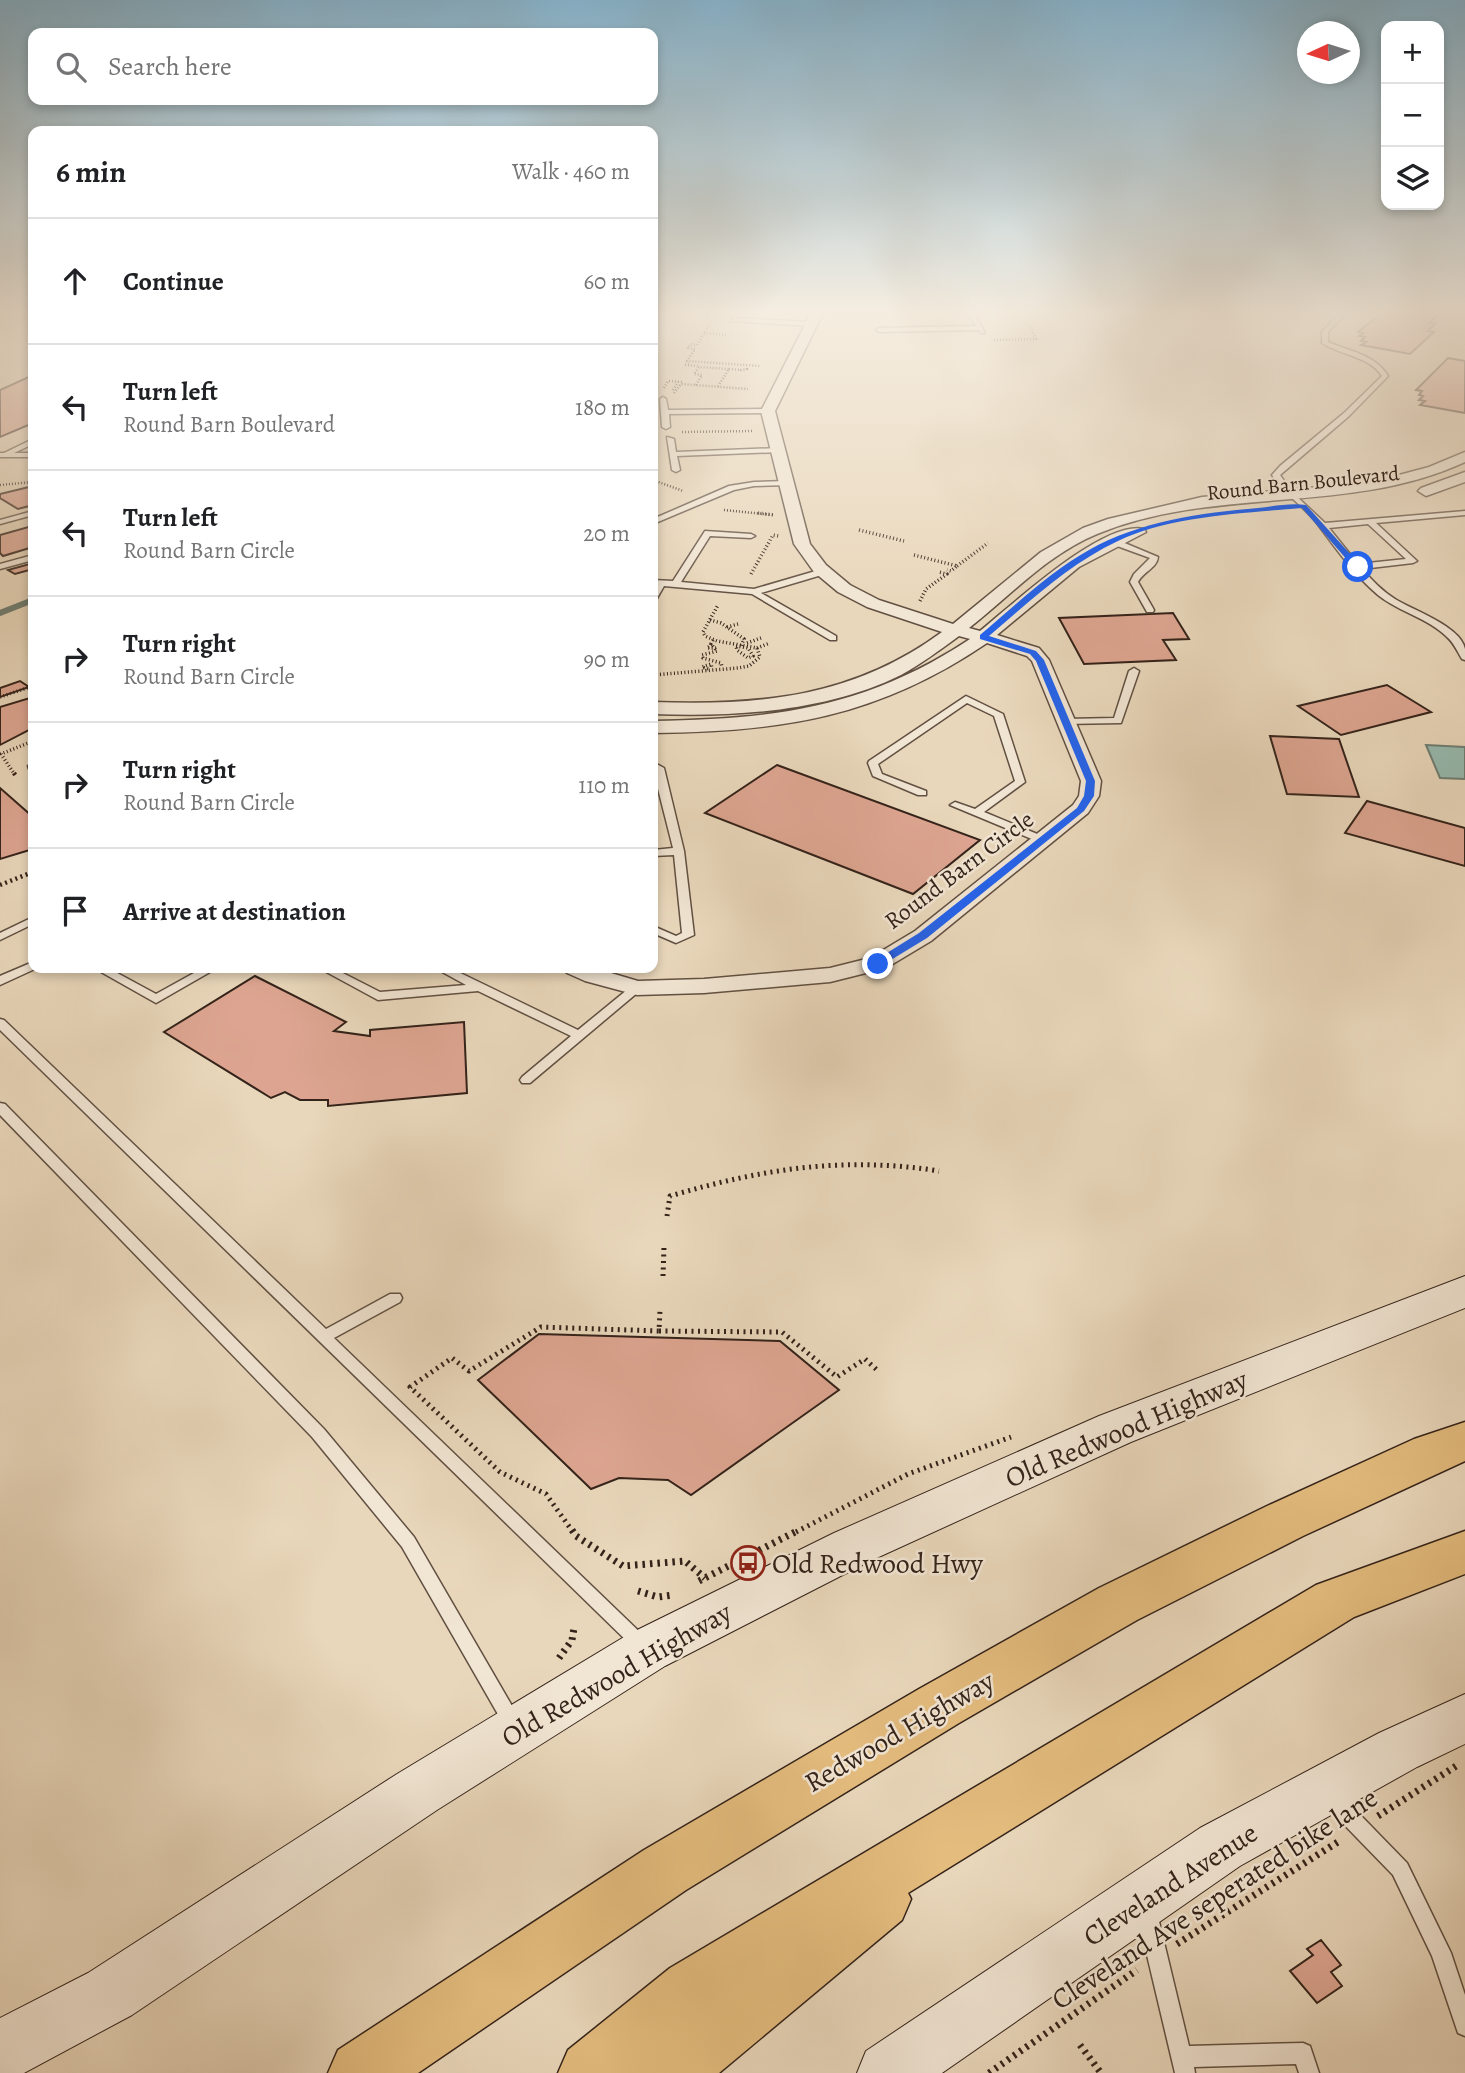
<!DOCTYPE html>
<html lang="en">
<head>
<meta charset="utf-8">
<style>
	:root { --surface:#fff; --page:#f2f2f2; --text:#202124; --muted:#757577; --line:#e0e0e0 }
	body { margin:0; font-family:Alegreya,serif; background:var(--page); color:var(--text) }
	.controls { position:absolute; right:21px; top:21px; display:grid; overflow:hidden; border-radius:14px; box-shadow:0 4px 10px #0003 }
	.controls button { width:63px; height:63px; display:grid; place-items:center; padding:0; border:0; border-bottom:2px solid var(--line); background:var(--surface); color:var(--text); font:35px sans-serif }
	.compass { position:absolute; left:1297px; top:21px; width:63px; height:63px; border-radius:50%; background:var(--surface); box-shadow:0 4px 10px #0003; rotate:266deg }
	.stop { position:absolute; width:21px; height:21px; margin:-16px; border:5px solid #2563eb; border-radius:50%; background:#fff }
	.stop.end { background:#2563eb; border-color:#fff; box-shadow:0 2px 7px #0008 }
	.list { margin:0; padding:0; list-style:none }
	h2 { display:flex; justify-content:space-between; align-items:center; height:91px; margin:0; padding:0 28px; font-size:30px }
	h2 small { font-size:23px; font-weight:400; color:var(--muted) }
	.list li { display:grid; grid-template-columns:46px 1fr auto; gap:21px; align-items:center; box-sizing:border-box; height:126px; padding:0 28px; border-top:2px solid var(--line) }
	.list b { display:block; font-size:26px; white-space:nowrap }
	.list p { margin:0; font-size:23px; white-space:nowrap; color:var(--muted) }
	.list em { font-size:23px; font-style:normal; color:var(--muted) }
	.icon { flex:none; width:38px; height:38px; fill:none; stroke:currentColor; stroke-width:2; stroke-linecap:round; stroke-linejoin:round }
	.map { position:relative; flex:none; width:1465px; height:2073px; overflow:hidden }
	.search { position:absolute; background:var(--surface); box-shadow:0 4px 10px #0003; left:28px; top:28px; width:630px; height:77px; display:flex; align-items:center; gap:18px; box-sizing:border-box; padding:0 24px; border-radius:14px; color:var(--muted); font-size:26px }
	.panel { position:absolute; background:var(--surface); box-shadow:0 4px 10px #0003; left:28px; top:126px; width:630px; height:847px; border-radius:14px }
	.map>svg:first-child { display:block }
</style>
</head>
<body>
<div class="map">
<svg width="1465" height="2073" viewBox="0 0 1465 2073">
	<rect width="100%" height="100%" fill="#e9d7bb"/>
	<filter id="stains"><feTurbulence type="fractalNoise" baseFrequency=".00286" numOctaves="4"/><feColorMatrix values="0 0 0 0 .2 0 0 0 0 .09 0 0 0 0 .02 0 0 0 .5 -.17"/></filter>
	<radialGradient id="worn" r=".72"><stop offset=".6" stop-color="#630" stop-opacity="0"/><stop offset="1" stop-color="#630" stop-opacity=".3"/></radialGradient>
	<path fill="#97baaf" stroke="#6f7e73" stroke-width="2" d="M1426 745 1465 747V779L1440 778Z"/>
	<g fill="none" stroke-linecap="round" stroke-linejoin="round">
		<path stroke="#6f7e73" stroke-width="6" d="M0 613 33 600"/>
	</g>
	<path fill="#dda591" stroke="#34231a" stroke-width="2" d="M1384 311 1434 312 1430 315 1437 316 1429 323 1435 324 1428 331 1434 332 1410 354 1361 345 1366 342 1361 341 1365 337 1359 336 1363 333 1358 332Z
		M1448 358 1465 361V413L1420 405 1425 401 1419 400 1423 396 1419 395 1422 391 1416 390Z
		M33 375V423L0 437V390Z
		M33 486V505L18 509 0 498V494Z
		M32 526 33 547 3 556 0 553V535Z
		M33 563V569L15 574 8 570Z
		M1173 613 1189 639 1163 640 1176 660 1084 664 1059 618Z
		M20 681 29 687 0 697V688Z
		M1387 685 1431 712 1341 735 1298 706Z
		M33 697V728L0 745V707Z
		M1270 736 1339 739 1359 797 1287 794Z
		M777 765 980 840 913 894 705 813Z
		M0 788 33 817V849L0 859Z
		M1367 801 1465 828V866L1345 833Z
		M255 976 346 1022 334 1031 370 1036V1030L464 1022 467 1093 328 1106V1100H300L285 1092 271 1098 164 1032Z
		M539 1334 780 1341 839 1390 691 1495 668 1480 619 1478 591 1489 478 1380Z
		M1321 1940 1341 1965 1331 1972 1342 1986 1317 2003 1290 1971 1313 1955 1307 1949Z"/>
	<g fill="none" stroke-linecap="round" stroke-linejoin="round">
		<g stroke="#615042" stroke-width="3">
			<path id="service" d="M20 311 33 313V317L21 312Z
				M833 311H898L895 313H836Z
				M967 311H973L985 333H981L979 330 879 332 876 330 879 328 976 326Z
				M1009 311H1081L1082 312 1079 314 1012 313Z
				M1342 311H1348L1328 332V342C1349 351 1376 355 1388 376L1349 416 1280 475 1292 492 1325 523 1465 511V515L1376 523 1417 561 1413 563 1362 569C1372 580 1382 591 1395 599 1412 610 1461 626 1465 649 1465 652 1465 656 1465 660L1462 659C1457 651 1454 643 1447 637 1428 618 1399 612 1378 595 1354 575 1334 546 1316 522 1302 505 1284 494 1272 475L1280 466 1344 413 1382 376C1369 356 1340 355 1322 343V332ZM1368 524 1406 559 1358 564 1329 528Z
				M732 318 811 322 814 324 811 326 730 321Z
				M663 397 666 399 668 410 768 409 771 411 768 413 669 414 670 427 666 429 662 427 660 399Z
				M667 437 674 439 676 452 780 448 784 450 780 452 677 456 680 470 676 472 672 470Z
				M33 439V444L14 453H33V457H0V453H4Z
				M787 481 791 483 790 485 754 486 734 490 653 524V519L729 486 754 482Z
				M33 511V515L0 524V520Z
				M705 531 751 534 755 536 751 538 710 536 681 582 754 589 819 570H825V574L761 593 836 636V640H830L752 594 664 586 656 600 653 601V590L656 585 653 584V580L673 581Z
				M1109 539H1115L1158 557C1157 568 1143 572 1138 582L1154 610 1153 612H1147L1130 582 1134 574 1150 558 1109 543Z
				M33 555V560L0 569V564Z
				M1134 668 1139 671 1121 723 1063 724 1061 722 1066 719 1114 718 1129 671Z
				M966 696 1003 714 1025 782 984 812 1047 838 1048 840 1047 842H1039L950 805 955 802 975 809 1015 781 994 716 967 703 878 764 882 774 926 791V795H918L873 776 868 763 869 761Z
				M653 762 664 768 684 851 694 935 676 943 653 933V926L676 936 682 933 674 855 653 856V850L673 848 653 769Z
				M33 763V770L29 769 28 766Z
				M33 917V924L0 940V933Z
				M33 962V968H37L0 985V976Z
				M94 968H108L156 994 203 968H217L156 1003Z
				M319 968H333L380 992 466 985 435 968H450L578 1030 633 985H641L643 988 530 1083H522L520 1080 522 1077 571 1036 478 991 378 1000Z
				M0 1019 4 1020 326 1329 390 1294H400L402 1298 400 1302 334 1338 647 1639 650 1644 647 1649 641 1651 635 1649 0 1030Z
				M0 1103 5 1104 324 1429 414 1537 519 1718 522 1724 519 1730 513 1732 507 1730 402 1547 312 1437 0 1115Z
				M1331 1789 1338 1792 1407 1863 1451 1953 1465 1995V2036L1458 2033 1432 1956 1393 1875 1324 1804 1322 1798 1324 1792Z
				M1147 1904 1154 1906 1157 1913 1189 2046 1303 2043 1310 2046 1319 2073H1299L1296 2064 1194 2067 1195 2073H1175L1137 1913 1140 1906Z"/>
		</g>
		<g stroke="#615042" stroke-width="3">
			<path id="minor" d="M812 311H824L775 411 810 544 826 565 850 585 879 600 953 624 1041 552 1083 528 1108 519 1202 497 1369 483 1429 467 1465 452V462C1348 516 1216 485 1097 534 1048 554 1011 595 969 628L980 631C1011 606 1104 519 1144 529L1146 532 1079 567 997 635 1039 648 1049 660 1101 781 1099 796 1088 813 931 941 886 968 830 982 704 993 637 995 585 981 567 973 563 968H594L638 981 704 979 830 968 870 958 915 931 1073 805 1079 796 1081 781 1032 661 1027 656 987 643C878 717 782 732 653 733V721C775 719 866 708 970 639L959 636C940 650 921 664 901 675 826 712 734 717 653 714V702C760 706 854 697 942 632L867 607 838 592 814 572 794 544 761 411Z
				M1465 472V482L1426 496 1418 491 1421 488Z"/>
		</g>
		<g stroke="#34231a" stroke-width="2">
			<path id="secondary" d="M1465 1276V1308L1131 1442 870 1561 665 1666 437 1810 132 2015 24 2073H0V2018L88 1973 397 1774 629 1634 834 1533 1099 1416Z
				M1465 1694V1744L1417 1767 1240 1866 942 2073H857L866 2051 1200 1828 1379 1733Z"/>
		</g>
		<g stroke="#34231a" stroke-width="3">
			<path id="motorway" d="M1465 1422V1461L1303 1536 1137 1620 959 1723 686 1890 418 2073H328L338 2050 644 1850 919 1689 1099 1588 1267 1506 1414 1439Z
				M1465 1531V1574L1354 1617 908 1893 911 1899 902 1920 719 2073H558L568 2050 670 1968 1316 1585Z"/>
		</g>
		<path stroke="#34231a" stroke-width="2.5" stroke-dasharray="1 2" stroke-linecap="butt" d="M710 311 707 317 711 322 697 345 691 344 688 348 695 349 687 361 760 366
			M1460 311 1465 313
			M704 333 726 335
			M994 340 1036 339 1029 325
			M689 364 684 365 700 366
			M729 369 741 370
			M747 369 746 370H741Z
			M696 385 702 375 694 374 699 367 729 369 718 386
			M664 388 668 381 682 382
			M673 390 678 382
			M674 393 681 384 748 389
			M682 432 754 431
			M653 480 683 491
			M0 485 33 482
			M724 510 774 515"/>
		<path stroke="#34231a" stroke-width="3.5" stroke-dasharray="1 2.5" stroke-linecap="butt" d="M758 513 774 515
			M859 530 904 541
			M914 555 957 566 951 571 947 570
			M957 566 988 543
			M751 574 773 535 779 536
			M920 601 926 589 947 574 939 572
			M710 620 721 623 744 639 741 646
			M727 627 738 624
			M713 640 711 644 717 651 702 655 703 658 721 663 722 667
			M747 643 761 638
			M712 645 707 648H716
			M736 646 748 648 753 656 748 658 737 650Z
			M757 648 770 643
			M708 669 702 667 711 664 712 669
			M653 675 738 668 749 666 760 657 757 648 717 641 705 636 703 632 718 605
			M0 697 33 686
			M15 775 1 754 33 741"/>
		<path stroke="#34231a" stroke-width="4.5" stroke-dasharray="2 3.5" stroke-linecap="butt" d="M14 773 16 776
			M0 885 33 872"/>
		<path stroke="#34231a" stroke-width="5" stroke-dasharray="2 4.5" stroke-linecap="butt" d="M667 1216 670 1196C762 1169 843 1156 939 1171
			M663 1276 664 1247
			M659 1331 782 1332 837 1377 865 1359 877 1370
			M573 1532 546 1494 500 1472 410 1387 452 1358 469 1371 541 1327 659 1331 660 1310
			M796 1532 908 1474 1011 1437"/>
		<path stroke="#34231a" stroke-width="7" stroke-dasharray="2.5 5" stroke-linecap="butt" d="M572 1530 576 1536 623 1566 685 1561 705 1578
			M699 1581 799 1530
			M638 1591 658 1597 673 1595
			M559 1658 572 1640 574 1628
			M1378 1816 1456 1766
			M1177 1944 1341 1840
			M1080 2045 1101 2073
			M989 2073 1137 1970"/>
		<use href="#service" fill="#f1e5d3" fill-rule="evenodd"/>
		<use href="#minor" fill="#f1e5d3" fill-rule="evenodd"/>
		<use href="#secondary" fill="#f1e5d3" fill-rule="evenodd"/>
		<use href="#motorway" fill="#e4bc7e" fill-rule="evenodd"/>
	</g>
	<linearGradient id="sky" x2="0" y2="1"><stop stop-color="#87b6d1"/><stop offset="0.52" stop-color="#f5ede0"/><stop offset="1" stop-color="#f5ede0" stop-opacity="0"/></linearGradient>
	<rect width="1465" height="601" fill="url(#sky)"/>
	<path fill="#2563eb" d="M1306 505 1361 566V569H1355L1302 508C1245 513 1169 516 1118 541 1069 564 1030 601 989 636L1036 651 1044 660 1095 781 1094 796 1084 811 927 938 881 966H874V961L919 933 1077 808 1084 796 1086 781 1036 661 1030 654 980 639V635C1015 606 1049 572 1089 550 1140 521 1201 513 1258 508 1274 506 1291 503 1306 505Z"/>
	<defs>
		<g id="bus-ring" transform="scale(1.75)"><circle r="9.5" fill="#f1e5d3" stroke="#8f2418" stroke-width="1.5"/><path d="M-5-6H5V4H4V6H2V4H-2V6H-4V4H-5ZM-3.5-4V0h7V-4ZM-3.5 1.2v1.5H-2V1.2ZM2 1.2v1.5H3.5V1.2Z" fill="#8f2418"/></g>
	</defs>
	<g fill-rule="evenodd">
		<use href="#bus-ring" x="748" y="1563"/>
	</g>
	<g text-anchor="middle" stroke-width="5" stroke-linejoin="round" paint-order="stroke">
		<g font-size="21" fill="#34231a" stroke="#f1e5d3">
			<text transform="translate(1303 483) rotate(-6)" y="7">Round Barn Boulevard</text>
		</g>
		<g font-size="24" fill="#34231a" stroke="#f1e5d3">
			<text transform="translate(959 870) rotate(-37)" y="8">Round Barn Circle</text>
		</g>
		<g font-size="28" fill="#34231a" stroke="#f1e5d3">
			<text transform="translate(1126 1428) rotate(-23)" y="10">Old Redwood Highway</text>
			<text transform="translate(616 1674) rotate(-30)" y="10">Old Redwood Highway</text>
			<text transform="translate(899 1731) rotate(-30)" y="10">Redwood Highway</text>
			<text transform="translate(1170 1884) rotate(-33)" y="10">Cleveland Avenue</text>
			<text transform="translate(1214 1898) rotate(-33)" y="10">Cleveland Ave seperated bike lane</text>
		</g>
		<g font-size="28" fill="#34231a" stroke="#f1e5d3" text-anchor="start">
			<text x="772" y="1573">Old Redwood Hwy</text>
		</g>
	</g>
	<rect width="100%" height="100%" filter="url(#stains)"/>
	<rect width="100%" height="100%" fill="url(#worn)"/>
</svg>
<div class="controls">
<button>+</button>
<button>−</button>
<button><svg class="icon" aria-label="layers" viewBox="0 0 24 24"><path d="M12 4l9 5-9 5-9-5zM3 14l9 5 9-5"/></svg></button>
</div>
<svg class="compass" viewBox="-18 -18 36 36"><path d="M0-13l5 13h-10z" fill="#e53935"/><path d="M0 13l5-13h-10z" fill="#757577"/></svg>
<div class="stop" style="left:1358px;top:567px"></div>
<div class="stop end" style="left:878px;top:964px"></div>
<div class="search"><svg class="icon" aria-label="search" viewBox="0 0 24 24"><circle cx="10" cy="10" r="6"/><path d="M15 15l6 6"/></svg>Search here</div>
<section class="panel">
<h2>6 min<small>Walk · 460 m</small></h2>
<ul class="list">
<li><svg class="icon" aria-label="ahead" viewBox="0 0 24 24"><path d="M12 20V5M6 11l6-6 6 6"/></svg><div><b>Continue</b></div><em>60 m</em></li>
<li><svg class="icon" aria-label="left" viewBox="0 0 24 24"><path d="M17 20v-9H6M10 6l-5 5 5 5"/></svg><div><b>Turn left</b><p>Round Barn Boulevard</p></div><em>180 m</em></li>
<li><svg class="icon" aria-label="left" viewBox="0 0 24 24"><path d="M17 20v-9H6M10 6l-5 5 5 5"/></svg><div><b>Turn left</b><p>Round Barn Circle</p></div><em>20 m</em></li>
<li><svg class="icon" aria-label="right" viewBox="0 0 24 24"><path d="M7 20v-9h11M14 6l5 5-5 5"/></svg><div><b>Turn right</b><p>Round Barn Circle</p></div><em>90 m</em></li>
<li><svg class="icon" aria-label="right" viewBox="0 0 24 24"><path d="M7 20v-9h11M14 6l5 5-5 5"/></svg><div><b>Turn right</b><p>Round Barn Circle</p></div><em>110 m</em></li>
<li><svg class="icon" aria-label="arrive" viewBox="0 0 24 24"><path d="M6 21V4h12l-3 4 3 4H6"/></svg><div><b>Arrive at destination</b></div></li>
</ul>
</section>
</div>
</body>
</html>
